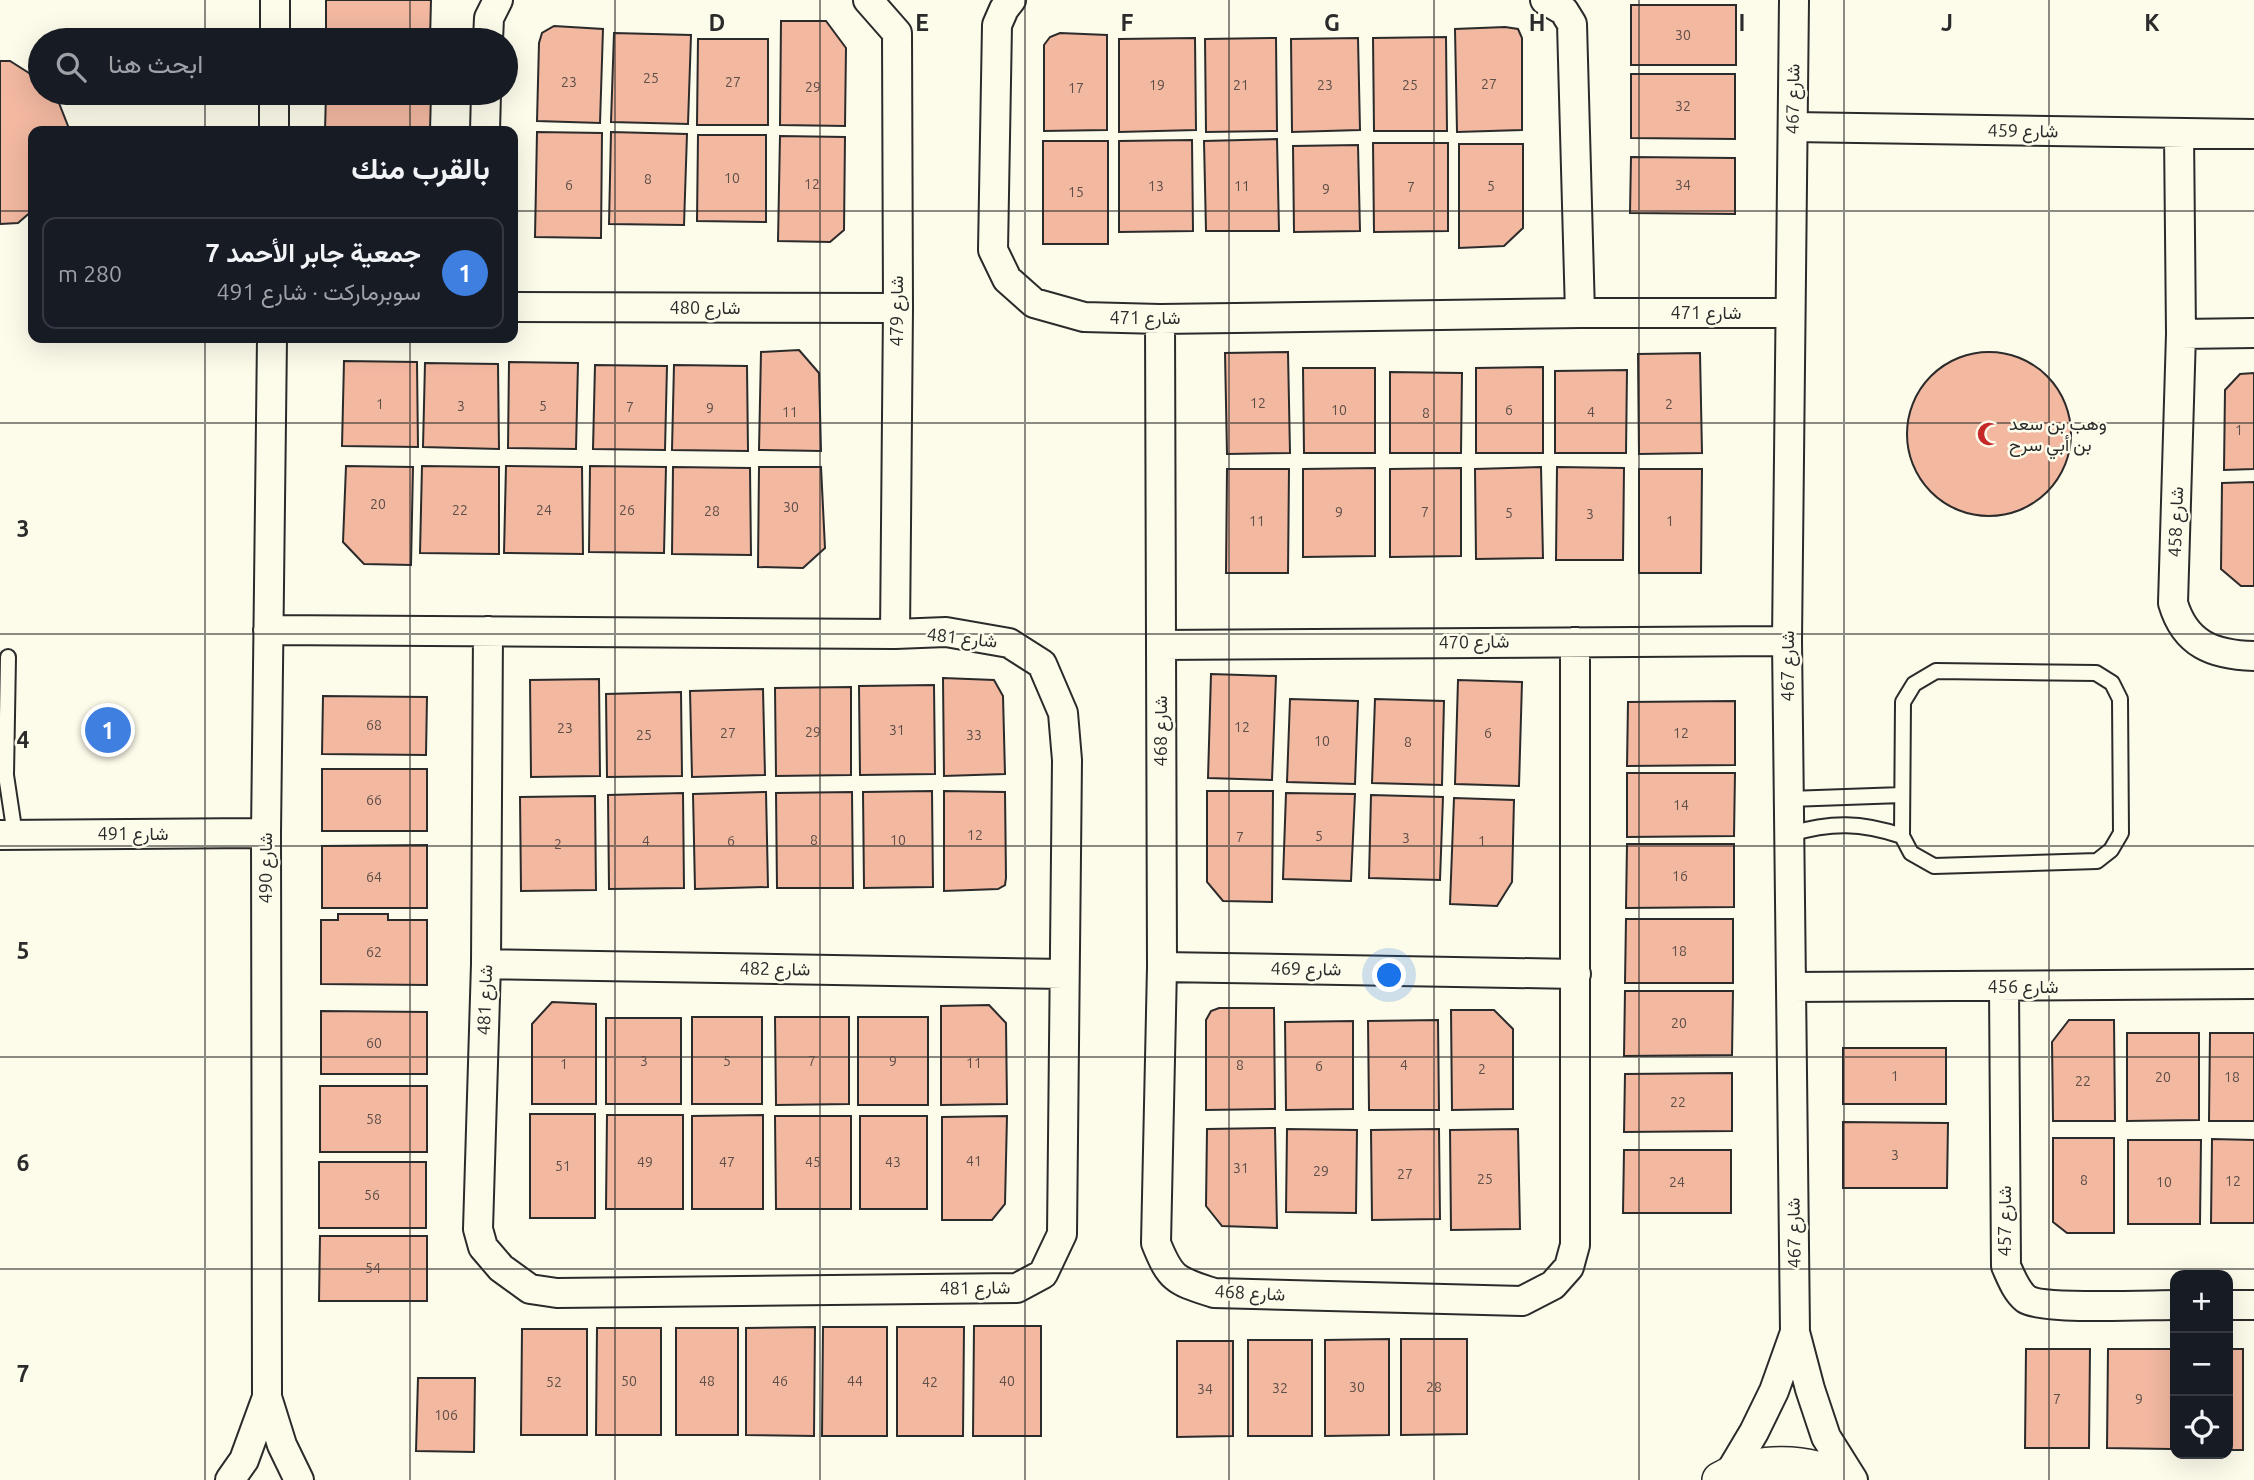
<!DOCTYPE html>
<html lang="ar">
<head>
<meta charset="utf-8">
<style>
	:root { --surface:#171b24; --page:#20242c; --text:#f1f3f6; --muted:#9ea1a6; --line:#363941; --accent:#b45309 }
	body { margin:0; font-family:Ubuntu,Vazirmatn,sans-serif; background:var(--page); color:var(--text); direction:rtl }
	.controls { position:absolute; right:21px; bottom:21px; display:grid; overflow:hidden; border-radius:14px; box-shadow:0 7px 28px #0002 }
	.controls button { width:63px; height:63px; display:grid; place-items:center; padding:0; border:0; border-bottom:2px solid var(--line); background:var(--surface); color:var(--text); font:35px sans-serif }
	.you { position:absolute; left:1390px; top:976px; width:24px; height:24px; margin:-18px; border:5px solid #fff; border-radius:50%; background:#1a73e8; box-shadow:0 0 0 10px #1a73e833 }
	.badge { display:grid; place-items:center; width:46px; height:46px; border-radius:50%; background:var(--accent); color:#fff; font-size:23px; font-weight:700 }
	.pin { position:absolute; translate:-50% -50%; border:4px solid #fff; box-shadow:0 2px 7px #0006 }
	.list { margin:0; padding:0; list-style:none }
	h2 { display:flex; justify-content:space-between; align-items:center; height:91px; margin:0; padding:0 28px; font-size:30px }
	h2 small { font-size:23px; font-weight:400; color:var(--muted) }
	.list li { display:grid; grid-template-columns:46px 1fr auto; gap:21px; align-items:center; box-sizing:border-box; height:112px; margin:0 14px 14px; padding:0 14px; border:2px solid var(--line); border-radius:14px }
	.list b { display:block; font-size:26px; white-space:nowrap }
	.list p { margin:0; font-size:23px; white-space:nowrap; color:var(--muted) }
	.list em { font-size:23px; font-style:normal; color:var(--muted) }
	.icon { flex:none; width:38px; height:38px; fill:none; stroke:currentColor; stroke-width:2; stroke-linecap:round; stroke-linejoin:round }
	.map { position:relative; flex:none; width:2254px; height:1480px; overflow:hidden; direction:ltr }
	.search { position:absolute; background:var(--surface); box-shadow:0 7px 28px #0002; left:28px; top:28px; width:490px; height:77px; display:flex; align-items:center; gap:18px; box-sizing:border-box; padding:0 24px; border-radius:38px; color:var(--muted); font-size:26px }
	.panel { position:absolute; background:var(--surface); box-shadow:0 7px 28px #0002; left:28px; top:126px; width:490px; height:217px; border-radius:14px; direction:rtl }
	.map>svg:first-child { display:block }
</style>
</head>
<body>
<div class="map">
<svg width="2254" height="1480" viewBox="0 0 2254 1480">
	<rect width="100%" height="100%" fill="#fdfbea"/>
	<path fill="#f2b8a0" stroke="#2b2b2b" stroke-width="2" d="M326 0H431L430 40H326Z
		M1631 5H1736V65H1631Z
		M781 21H826L846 48 845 126 780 125Z
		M554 26 603 29 600 123 537 121 539 43 542 33Z
		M1505 27 1518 29 1522 38V130L1457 132 1455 29Z
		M614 33 691 35 688 124 611 122Z
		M1060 33 1107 35V130L1044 131V45L1050 37Z
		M1446 37 1447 131H1374L1373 38Z
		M1195 38 1196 130 1119 132V39Z
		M1276 38 1277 131 1206 132 1205 39Z
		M1358 38 1360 130 1292 132 1291 39Z
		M698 39H768V125H697Z
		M0 61H10L40 80V93H55L70 131H33V210L18 223 0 224Z
		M1631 74H1735V139L1631 138Z
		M326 93H431L430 131H325Z
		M537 132 602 133 601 238 535 237Z
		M611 132 687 134 684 225 609 224Z
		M698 135H766V222L697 221Z
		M780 136 845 137 844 230 830 242 778 241Z
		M1277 139 1279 231H1206L1204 141Z
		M1192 140 1193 231 1119 232V141Z
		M1043 141H1108V244H1043Z
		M1373 143H1448V231L1374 232Z
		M1459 144H1523V228L1504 246 1459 248Z
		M1358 145 1360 231 1294 232 1293 146Z
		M1631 157 1735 158V214L1630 213Z
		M799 350 819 373 821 451 759 450 761 352Z
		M1907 434a82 82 0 1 1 164 0a82 82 0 1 1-164 0Z
		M1288 352 1290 453 1227 454 1225 353Z
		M1700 353 1702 453 1639 454 1638 354Z
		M344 361 417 362 418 447 342 446Z
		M509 362 578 363 576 449 508 448Z
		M425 363 498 364 499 449 423 447Z
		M595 365 667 366 665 450 593 449Z
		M674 365 747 366 748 451 672 450Z
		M1543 367V453H1476V368Z
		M1303 368H1375V453H1304Z
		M1627 370 1626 453H1555V371Z
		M1390 372 1462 373 1461 453H1390Z
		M2254 373V469L2224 470 2225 390 2240 374Z
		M346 466 413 467 411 565 364 564 343 542Z
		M422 466 499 467V554L420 553Z
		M506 466 582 467 583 554 504 553Z
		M590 466 666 467 664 553 589 552Z
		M673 467 750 468 751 555 672 554Z
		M759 467H821L825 548 803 568 758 567Z
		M1541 467 1543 558 1476 559 1475 469Z
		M1557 467 1624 468 1623 560H1556Z
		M1375 468V556L1303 557V469Z
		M1461 468V556L1390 557V469Z
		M1227 469H1289L1288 573H1226Z
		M1639 469H1702L1701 573H1639Z
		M2254 482V586H2241L2221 569 2222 483Z
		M1211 674 1276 676 1272 780 1208 778Z
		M943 678 994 680 1003 696 1005 774 944 776Z
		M599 679 600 776 531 777 530 680Z
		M1458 680 1522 682 1519 786 1455 784Z
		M934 685 935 774 860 775 859 686Z
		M851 687V775L776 776 775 688Z
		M763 689 765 775 692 777 690 691Z
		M681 692 682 776 607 777 606 694Z
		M323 696 427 697 426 755 322 754Z
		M1290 699 1358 701 1355 784 1287 782Z
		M1375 699 1444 701 1442 785 1372 783Z
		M1735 701V765L1627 766 1628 702Z
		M322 769H427V831H322Z
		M1627 773H1735L1734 836 1627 837Z
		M932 791 933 887 864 888 863 792Z
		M944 791 1005 792 1006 878 1005 885 998 889 944 891Z
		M1207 791H1273L1272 902 1223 901 1207 882Z
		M766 792 768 887 695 889 693 794Z
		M852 792 853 888H777L776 793Z
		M683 793 684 888 609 889 608 795Z
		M1286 793 1355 794 1351 881 1283 879Z
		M1371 795 1443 797 1440 880 1369 878Z
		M595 796 596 890 521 891 520 797Z
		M1454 798 1514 800 1512 882 1497 906 1450 904Z
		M1627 844H1734V907L1626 908Z
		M427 845V908H322V846Z
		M338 914H388V920H427V985L321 984V920H338Z
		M1626 919H1733V983H1625Z
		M1625 991H1733L1732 1055 1624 1056Z
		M552 1002 596 1004V1104H532V1024Z
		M989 1005 1006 1023 1007 1104 941 1105V1006Z
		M1219 1008H1274L1275 1109 1206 1110V1020L1211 1011Z
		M1451 1010H1494L1513 1029V1109L1452 1110Z
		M321 1011 427 1012V1074H321Z
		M692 1017H762V1104H692Z
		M775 1017H849V1104L776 1105Z
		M858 1017H928V1105H858Z
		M606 1018H681V1104H606Z
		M1438 1020 1439 1110H1369L1368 1021Z
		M2069 1020H2114L2115 1121H2053L2052 1042Z
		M1353 1021V1109L1286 1110 1285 1022Z
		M2127 1033H2199V1120L2127 1121Z
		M2210 1033H2254V1121H2209Z
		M1843 1048H1946V1104H1843Z
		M1732 1073V1131L1624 1132 1625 1074Z
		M320 1086H427V1152H320Z
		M530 1114H595V1218H530Z
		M607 1115H683V1209H606Z
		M763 1115V1209H692V1116Z
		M775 1116H851V1209H776Z
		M860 1116H927V1209H860Z
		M1007 1116 1005 1204 992 1220H942V1117Z
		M1843 1122 1948 1123 1947 1188H1843Z
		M1275 1128 1277 1228 1222 1226 1206 1206 1207 1129Z
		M1287 1129 1357 1130 1356 1213 1286 1212Z
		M1439 1129 1440 1219 1372 1220 1371 1130Z
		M1518 1129 1520 1229 1451 1230 1450 1130Z
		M2053 1138H2114V1233H2067L2053 1222Z
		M2212 1139 2254 1140V1223H2211Z
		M2128 1140H2201L2200 1224H2128Z
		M1624 1150H1731V1213H1623Z
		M319 1162H426V1228H319Z
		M320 1236H427V1301H319Z
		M974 1326H1041V1436H973Z
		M815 1327 814 1436 746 1435V1328Z
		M823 1327H887V1436H822Z
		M897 1327H964L963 1436H897Z
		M597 1328H661V1435H596Z
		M676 1328H738V1435H676Z
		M522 1329H587V1435H521Z
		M1389 1339V1435L1325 1436V1340Z
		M1401 1339H1467V1434L1401 1435Z
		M1248 1340H1312V1436H1248Z
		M1177 1341H1233V1436L1177 1437Z
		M2026 1349H2090L2089 1448H2025Z
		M2108 1349H2172L2171 1449 2107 1448Z
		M2228 1349H2243V1450H2228Z
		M418 1378H475L474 1452 416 1451Z"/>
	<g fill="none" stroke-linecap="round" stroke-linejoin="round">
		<g stroke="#2b2b2b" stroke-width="18">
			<path id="service" d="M8 657 6 775 15 835
				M1936 671 2096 673 2112 683 2120 699 2121 833 2111 850 2097 861 1934 866 1911 853 1902 836 1903 702 1914 684Z
				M1789 799 1902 795
				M1790 834C1831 822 1861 822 1902 836"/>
		</g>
		<g stroke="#2b2b2b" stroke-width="32">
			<path id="minor" d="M868 0 897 33 898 308 895 634
				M1011 0 1004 9 997 25 993 250 1007 279 1034 303 1084 317 1160 319 1580 313H1790
				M1545 0 1564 11 1572 24 1580 313
				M1794 0 1787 641 1795 1332 1810 1389 1826 1437 1853 1480
				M275 40V0
				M488 40 489 18 498 0
				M1793 127 2254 134
				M274 131V93
				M485 131 486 93
				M2179 133 2181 334 2173 603C2185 644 2213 655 2254 656
				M513 307 898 308
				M1160 319 1162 967 1156 1243C1171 1281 1177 1281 1214 1293L1522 1301 1553 1285 1569 1267 1575 1245V642
				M2181 334 2254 333
				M272 338 266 833 267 1397 282 1445 299 1480
				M268 630 895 634 946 632 1009 643 1042 664 1063 713 1067 760 1062 1234 1043 1274 1017 1288 557 1293 530 1289 501 1268 483 1247 478 1229 486 964 488 631
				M1161 645 1787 641
				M0 835 266 833
				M486 964 1064 974
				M1162 967 1576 974
				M1792 987 2254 984
				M2004 987 2006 1266C2011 1277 2016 1291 2026 1299 2042 1310 2150 1305 2175 1305
				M2228 1305H2254
				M1729 1474 1754 1432 1774 1391 1795 1332
				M230 1480 244 1460 267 1397"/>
		</g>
		<g stroke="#2b2b2b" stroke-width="38">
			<path id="tertiary" d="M1720 1480C1746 1464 1786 1461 1816 1469 1825 1471 1833 1476 1841 1480"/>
		</g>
		<use href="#service" stroke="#fdfbea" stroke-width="14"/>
		<use href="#minor" stroke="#fdfbea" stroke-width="28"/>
		<use href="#tertiary" stroke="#fdfbea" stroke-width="35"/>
	</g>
	<path fill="none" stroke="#2b2b2b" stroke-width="2" stroke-opacity="0.55" d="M205 0V40M410 0V40M615 0V1480M820 0V1480M1025 0V1480M1229 0V1480M1434 0V1480M1639 0V1480M1844 0V1480M2049 0V1480M205 93V131M410 93V131M0 211H33M513 211H2254M205 338V1480M410 338V1480M0 423H2254M0 634H2254M0 846H2254M0 1057H2254M0 1269H2254"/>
	<defs>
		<g id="mosque-bare" transform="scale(1.89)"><path d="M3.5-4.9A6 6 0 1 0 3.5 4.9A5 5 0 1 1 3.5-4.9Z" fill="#c62828" stroke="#fdfbea" stroke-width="2.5" paint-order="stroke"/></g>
	</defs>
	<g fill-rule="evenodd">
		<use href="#mosque-bare" x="1989" y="434"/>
	</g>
	<g text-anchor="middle" stroke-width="5" stroke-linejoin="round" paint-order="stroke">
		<g font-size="14" fill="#5d4e48">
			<text x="1683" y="40">30</text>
			<text x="651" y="83">25</text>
			<text x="569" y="87">23</text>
			<text x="733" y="87">27</text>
			<text x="1489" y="89">27</text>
			<text x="1157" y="90">19</text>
			<text x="1241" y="90">21</text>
			<text x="1325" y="90">23</text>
			<text x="1410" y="90">25</text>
			<text x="813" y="92">29</text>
			<text x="1076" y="93">17</text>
			<text x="1683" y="111">32</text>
			<text x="732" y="183">10</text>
			<text x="648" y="184">8</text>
			<text x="812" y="189">12</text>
			<text x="569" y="190">6</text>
			<text x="1683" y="190">34</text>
			<text x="1156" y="191">13</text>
			<text x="1242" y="191">11</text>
			<text x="1491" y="191">5</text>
			<text x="1411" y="192">7</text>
			<text x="1326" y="194">9</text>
			<text x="1076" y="197">15</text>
			<text x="1258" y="408">12</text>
			<text x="380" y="409">1</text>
			<text x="1669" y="409">2</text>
			<text x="461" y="411">3</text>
			<text x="543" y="411">5</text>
			<text x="630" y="412">7</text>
			<text x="710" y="413">9</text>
			<text x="1339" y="415">10</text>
			<text x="1509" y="415">6</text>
			<text x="790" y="417">11</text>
			<text x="1591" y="417">4</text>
			<text x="1426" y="418">8</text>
			<text x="2239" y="435">1</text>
			<text x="378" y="509">20</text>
			<text x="791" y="512">30</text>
			<text x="460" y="515">22</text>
			<text x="544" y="515">24</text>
			<text x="627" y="515">26</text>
			<text x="712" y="516">28</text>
			<text x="1339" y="517">9</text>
			<text x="1425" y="517">7</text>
			<text x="1509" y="518">5</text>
			<text x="1590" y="519">3</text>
			<text x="1257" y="526">11</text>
			<text x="1670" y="526">1</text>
			<text x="374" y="730">68</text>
			<text x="1242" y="732">12</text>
			<text x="565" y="733">23</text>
			<text x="897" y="735">31</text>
			<text x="813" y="737">29</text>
			<text x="728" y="738">27</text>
			<text x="1488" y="738">6</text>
			<text x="1681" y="738">12</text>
			<text x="644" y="740">25</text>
			<text x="974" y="740">33</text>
			<text x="1322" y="746">10</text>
			<text x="1408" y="747">8</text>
			<text x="374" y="805">66</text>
			<text x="1681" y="810">14</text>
			<text x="975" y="840">12</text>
			<text x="1319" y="841">5</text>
			<text x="1240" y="842">7</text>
			<text x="1406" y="843">3</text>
			<text x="814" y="845">8</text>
			<text x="898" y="845">10</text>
			<text x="646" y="846">4</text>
			<text x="731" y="846">6</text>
			<text x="1482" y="846">1</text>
			<text x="558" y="849">2</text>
			<text x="1680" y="881">16</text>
			<text x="374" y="882">64</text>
			<text x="1679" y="956">18</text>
			<text x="374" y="957">62</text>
			<text x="1679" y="1028">20</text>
			<text x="374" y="1048">60</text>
			<text x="644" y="1066">3</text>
			<text x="727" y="1066">5</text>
			<text x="812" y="1066">7</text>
			<text x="893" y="1066">9</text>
			<text x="974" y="1068">11</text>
			<text x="564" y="1069">1</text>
			<text x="1240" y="1070">8</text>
			<text x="1404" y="1070">4</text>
			<text x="1319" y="1071">6</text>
			<text x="1482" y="1074">2</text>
			<text x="1895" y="1081">1</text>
			<text x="2163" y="1082">20</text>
			<text x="2232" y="1082">18</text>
			<text x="2083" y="1086">22</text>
			<text x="1678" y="1107">22</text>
			<text x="374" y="1124">58</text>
			<text x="1895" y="1160">3</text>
			<text x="974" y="1166">41</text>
			<text x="645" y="1167">49</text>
			<text x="727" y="1167">47</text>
			<text x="813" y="1167">45</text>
			<text x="893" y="1167">43</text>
			<text x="563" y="1171">51</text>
			<text x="1241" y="1173">31</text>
			<text x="1321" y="1176">29</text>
			<text x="1405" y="1179">27</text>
			<text x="1485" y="1184">25</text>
			<text x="2084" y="1185">8</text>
			<text x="2233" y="1186">12</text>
			<text x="1677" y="1187">24</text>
			<text x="2164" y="1187">10</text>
			<text x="372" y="1200">56</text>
			<text x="373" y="1273">54</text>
			<text x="629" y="1386">50</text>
			<text x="707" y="1386">48</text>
			<text x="780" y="1386">46</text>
			<text x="855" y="1386">44</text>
			<text x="1007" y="1386">40</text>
			<text x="554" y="1387">52</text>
			<text x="930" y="1387">42</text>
			<text x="1357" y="1392">30</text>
			<text x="1434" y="1392">28</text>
			<text x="1280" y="1393">32</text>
			<text x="1205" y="1394">34</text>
			<text x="2057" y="1404">7</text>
			<text x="2139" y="1404">9</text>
			<text x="446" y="1420">106</text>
		</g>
		<g font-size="18" fill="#2b2b2b" stroke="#fdfbea">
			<text transform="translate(1793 99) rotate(-89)" y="6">شارع 467</text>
			<text transform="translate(2023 131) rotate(1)" y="6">شارع 459</text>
			<text x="705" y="314">شارع 480</text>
			<text transform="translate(897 311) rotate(-90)" y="6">شارع 479</text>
			<text x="1706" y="319">شارع 471</text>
			<text x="1145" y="324">شارع 471</text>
			<text transform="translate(2176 522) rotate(-88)" y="6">شارع 458</text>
			<text transform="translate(962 638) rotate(6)" y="6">شارع 481</text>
			<text transform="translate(1474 642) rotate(-1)" y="6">شارع 470</text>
			<text transform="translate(1788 666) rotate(-90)" y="6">شارع 467</text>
			<text transform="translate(1161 731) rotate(-90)" y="6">شارع 468</text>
			<text x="133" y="840">شارع 491</text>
			<text transform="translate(266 868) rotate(-90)" y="6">شارع 490</text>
			<text transform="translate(775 969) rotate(1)" y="6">شارع 482</text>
			<text transform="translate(1306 969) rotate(1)" y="6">شارع 469</text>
			<text x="2023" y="993">شارع 456</text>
			<text transform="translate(485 1000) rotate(-88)" y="6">شارع 481</text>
			<text transform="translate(2005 1221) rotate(-90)" y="6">شارع 457</text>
			<text transform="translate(1794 1233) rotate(-91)" y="6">شارع 467</text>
			<text transform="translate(975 1288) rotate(-1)" y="6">شارع 481</text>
			<text transform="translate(1250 1293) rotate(3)" y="6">شارع 468</text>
		</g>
		<g font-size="18" fill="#2b2b2b" stroke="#fdfbea" text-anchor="start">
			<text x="2009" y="430">وهب بن سعد<tspan x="2009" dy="21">بن أبي سرح</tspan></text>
		</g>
	</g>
	<g font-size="23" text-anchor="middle" font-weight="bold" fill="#2b2b2b" stroke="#fdfbea" stroke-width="5" stroke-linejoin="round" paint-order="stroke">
		<text x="717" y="31">D</text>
		<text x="922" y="31">E</text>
		<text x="1127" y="31">F</text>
		<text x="1332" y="31">G</text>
		<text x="1537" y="31">H</text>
		<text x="1742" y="31">I</text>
		<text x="1947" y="31">J</text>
		<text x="2152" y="31">K</text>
		<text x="23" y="537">3</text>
		<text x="23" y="748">4</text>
		<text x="23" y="959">5</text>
		<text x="23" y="1171">6</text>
		<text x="23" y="1382">7</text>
	</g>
</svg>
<div class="controls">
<button>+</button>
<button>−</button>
<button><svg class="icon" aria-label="locate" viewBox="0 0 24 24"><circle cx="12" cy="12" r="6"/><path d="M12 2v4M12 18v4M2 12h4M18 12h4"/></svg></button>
</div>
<div class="you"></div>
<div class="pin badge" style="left:108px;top:730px;background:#3f7fe0">1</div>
<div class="search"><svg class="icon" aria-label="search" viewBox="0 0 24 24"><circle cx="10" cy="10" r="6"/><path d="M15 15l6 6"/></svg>ابحث هنا</div>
<section class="panel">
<h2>بالقرب منك<small></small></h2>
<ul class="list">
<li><span class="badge" style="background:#3f7fe0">1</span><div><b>جمعية جابر الأحمد 7</b><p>سوبرماركت · شارع 491</p></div><em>280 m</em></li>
</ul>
</section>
</div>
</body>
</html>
